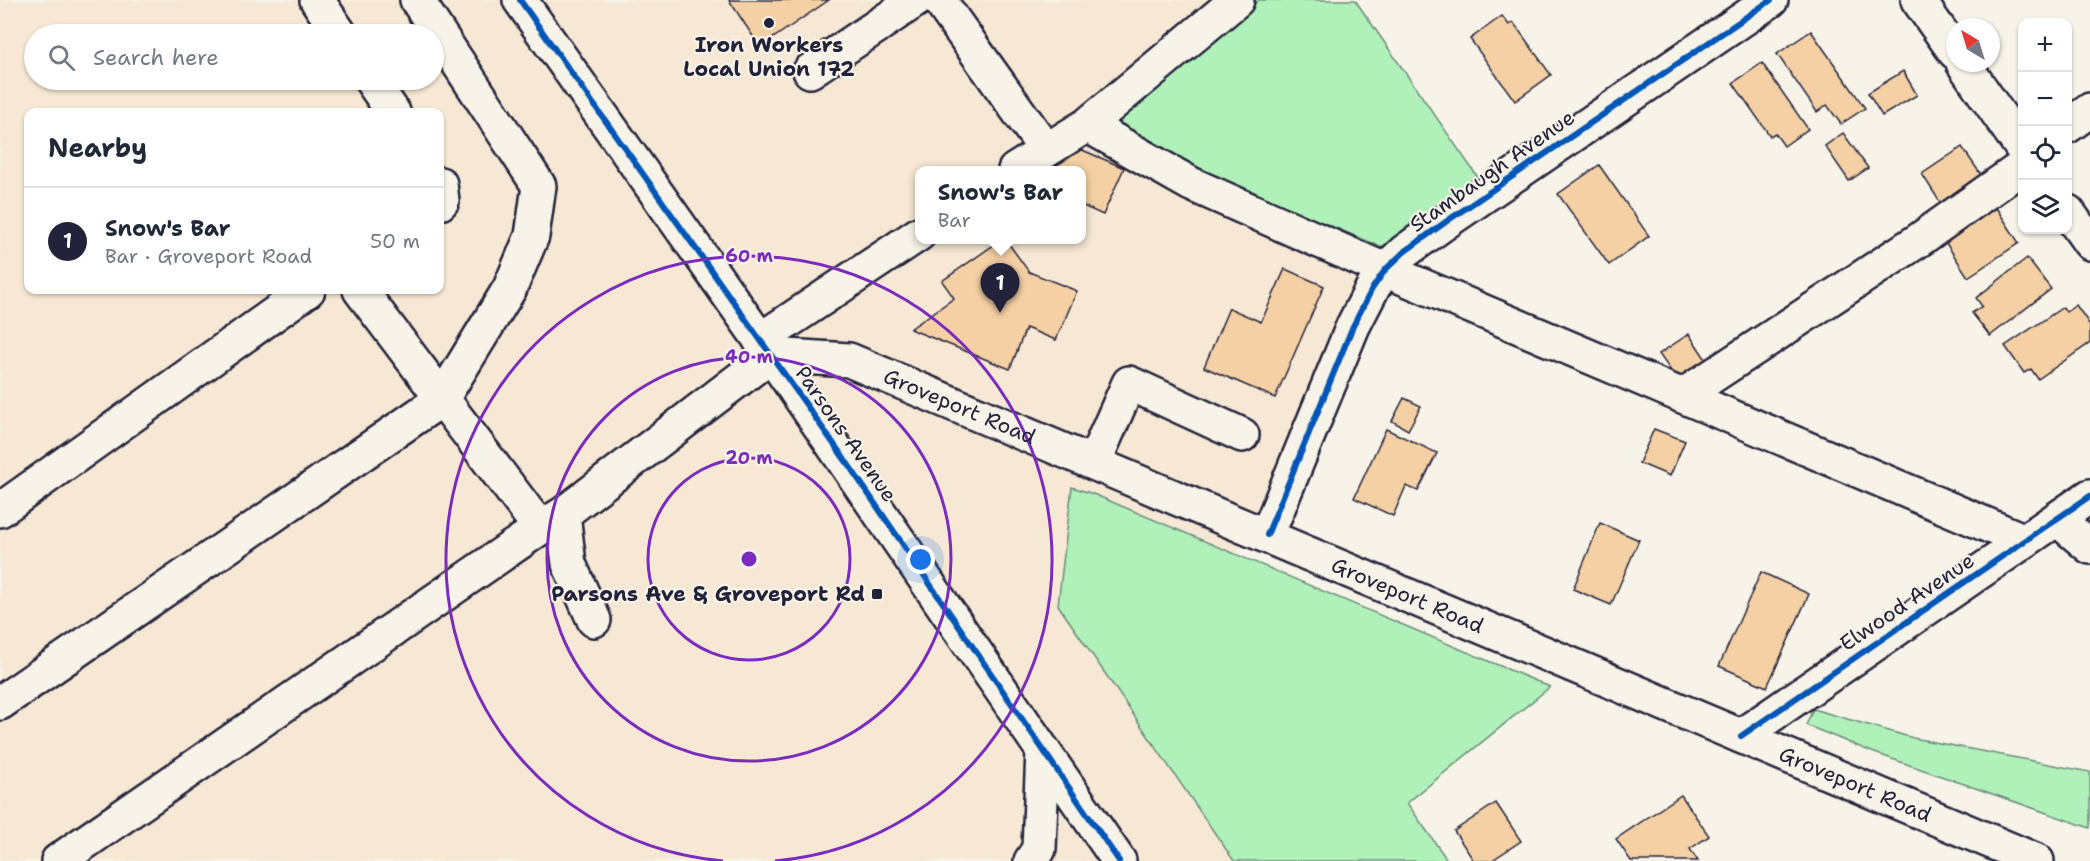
<!DOCTYPE html>
<html lang="en">
<head>
<meta charset="utf-8">
<style>
	:root { --surface:#fff; --page:#f6f6f7; --text:#1f2937; --muted:#747a83; --line:#e0e1e3; --accent:#22223b }
	body { margin:0; font-family:"Shantell Sans",sans-serif; background:var(--page); color:var(--text) }
	.controls { position:absolute; right:18px; top:18px; display:grid; overflow:hidden; border-radius:12px; box-shadow:0 2px 4px #0004 }
	.controls button { width:54px; height:54px; display:grid; place-items:center; padding:0; border:0; border-bottom:2px solid var(--line); background:var(--surface); color:var(--text); font:30px sans-serif }
	.compass { position:absolute; left:1946px; top:18px; width:54px; height:54px; border-radius:50%; background:var(--surface); box-shadow:0 2px 4px #0004; rotate:322deg }
	.you { position:absolute; left:921px; top:560px; width:21px; height:21px; margin:-15px; border:4px solid #fff; border-radius:50%; background:#1a73e8; box-shadow:0 0 0 9px #1a73e833 }
	.badge { display:grid; place-items:center; width:39px; height:39px; border-radius:50%; background:var(--accent); color:#fff; font-size:20px; font-weight:700 }
	.pin { position:absolute; translate:-50% -50px; filter:drop-shadow(0 2px 3px #0008) }
	.pin::after { content:''; position:absolute; top:32px; width:21px; height:18px; background:inherit; clip-path:polygon(0 0,100% 0,50% 100%) }
	.popup { position:absolute; left:915px; top:166px; width:171px; height:78px; box-sizing:border-box; display:grid; place-content:center; border-radius:12px; background:var(--surface); filter:drop-shadow(0 2px 4px #0005); font-size:20px; white-space:nowrap; color:var(--muted) }
	.popup b { font-size:22px; color:var(--text) }
	.popup::after { content:''; position:absolute; left:50%; top:100%; margin-left:-12px; border:12px solid transparent; border-top-color:var(--surface) }
	.list { margin:0; padding:0; list-style:none }
	h2 { display:flex; justify-content:space-between; align-items:center; height:78px; margin:0; padding:0 24px; font-size:26px }
	h2 small { font-size:20px; font-weight:400; color:var(--muted) }
	.list li { display:grid; grid-template-columns:39px 1fr auto; gap:18px; align-items:center; box-sizing:border-box; height:108px; padding:0 24px; border-top:2px solid var(--line) }
	.list b { display:block; font-size:22px; white-space:nowrap }
	.list p { margin:0; font-size:20px; white-space:nowrap; color:var(--muted) }
	.list em { font-size:20px; font-style:normal; color:var(--muted) }
	.icon { flex:none; width:33px; height:33px; fill:none; stroke:currentColor; stroke-width:2; stroke-linecap:round; stroke-linejoin:round }
	.map { position:relative; flex:none; width:2090px; height:861px; overflow:hidden }
	.search { position:absolute; background:var(--surface); box-shadow:0 2px 4px #0004; left:24px; top:24px; width:420px; height:66px; display:flex; align-items:center; gap:15px; box-sizing:border-box; padding:0 21px; border-radius:33px; color:var(--muted); font-size:22px }
	.panel { position:absolute; background:var(--surface); box-shadow:0 2px 4px #0004; left:24px; top:108px; width:420px; height:186px; border-radius:12px }
	.map>svg:first-child { display:block }
</style>
</head>
<body>
<div class="map">
<svg width="2090" height="861" viewBox="0 0 2090 861">
	<rect width="100%" height="100%" fill="#f7f3e8"/>
	<filter id="ink" filterUnits="userSpaceOnUse"><feTurbulence type="fractalNoise" baseFrequency=".0167" numOctaves="2"/><feDisplacementMap in="SourceGraphic" scale="12" xChannelSelector="R" yChannelSelector="G"/><feConvolveMatrix kernelMatrix="1 2 1 2 8 2 1 2 1" color-interpolation-filters="sRGB"/></filter>
	<g filter="url(#ink)">
		<path fill="#f6e8d4" fill-rule="evenodd" d="M0 0H1259L1086 124 1382 247 1236 554 1072 487 1058 605 1234 861H0ZM34 34H434V80H34ZM28 112H440V290H28ZM919 170H1081V240H919Z"/>
		<path fill="#b0f1b9" stroke="#698a7a" stroke-width="1.5" d="M1259 0H1355L1477 176 1382 247 1085 124Z
			M1072 487 1093 494 1550 687 1407 803 1448 861H1234L1058 605Z
			M1813 709 1913 738 2090 772V828L1872 752 1806 725Z"/>
		<path fill="#f4d0a4" stroke="#22223b" stroke-width="1.5" d="M729 0H829L760 47Z
			M1502 16 1509 25 1513 22 1551 75 1515 101 1470 39Z
			M1811 31 1865 108 1841 124 1827 105 1817 112 1777 54Z
			M1762 63 1808 129 1784 146 1775 133 1770 136 1733 83Z
			M1903 71 1917 95 1882 116 1868 93Z
			M1843 133 1868 168 1849 181 1825 146Z
			M1073 146 1124 168 1103 215 1081 205V170H1037Z
			M1962 147 1984 179 1943 207 1922 174Z
			M1599 165 1649 236 1609 265 1558 194Z
			M1993 203 2019 243 1968 277 1942 237Z
			M1001 240H1006L1029 272 1077 291 1056 340 1026 328 1010 369 910 329 954 298 942 281Z
			M2027 258 2051 289 1990 336 1972 313 1982 306 1976 298Z
			M1285 269 1324 286 1275 398 1204 367 1229 308 1261 322Z
			M2076 305 2090 325V343L2038 379 2031 369 2024 373 2005 346 2063 307 2066 312Z
			M1689 334 1707 361 1678 381 1659 354Z
			M1404 398 1421 406 1408 430 1392 421Z
			M1386 429 1437 453 1418 491 1406 486 1393 516 1354 498Z
			M1654 429 1685 441 1670 476 1639 463Z
			M1600 523 1639 540 1611 605 1573 589Z
			M1761 572 1809 594 1767 687 1719 666Z
			M1681 795 1709 836 1690 849 1698 861H1631L1616 839Z
			M1496 803 1521 841 1491 861H1474L1454 831Z"/>
		<g fill="none" stroke-linecap="round" stroke-linejoin="round">
			<g stroke="#22223b" stroke-width="38">
				<path id="minor" d="M317 0 340 34
					M939 0 1046 150
					M1918 0 1955 52
					M1963 63 2022 148
					M810 71 916 0
					M371 80 393 112
					M1087 125 1191 184 1385 270 2025 541
					M2068 126 2090 110
					M1015 170 1087 125 1237 0
					M440 184 442 201 440 203
					M2068 212 2090 243
					M360 290 540 528
					M760 340 919 234
					M1682 396 1919 240 2022 167
					M1094 462 1129 383 1242 435
					M0 510 308 290
					M563 514 569 564 594 620
					M2057 519 2090 547
					M1267 535 1353 326 1372 289 1385 270 1404 252 1447 221 1771 0
					M0 703 442 399 510 288 532 236 539 186 417 0
					M1741 736 2090 496
					M58 861 540 528 563 514 771 355 1119 861
					M1031 861 1039 849 1043 750"/>
			</g>
			<g stroke="#22223b" stroke-width="38">
				<g id="major">
					<path id="s1" d="M520 0 771 355 849 360 2037 861"/>
				</g>
			</g>
			<use href="#minor" stroke="#f7f3e8" stroke-width="33"/>
			<use href="#major" stroke="#f7f3e8" stroke-width="33"/>
			<g stroke="#f7f3e8" stroke-width="10">
				<path id="cycleway" d="M520 0 848 464 1119 861
					M1267 535 1353 326 1372 289 1385 270 1404 252 1447 221 1771 0
					M1741 736 2090 496"/>
			</g>
			<use href="#cycleway" stroke="#0057b8" stroke-width="6"/>
		</g>
	</g>
	<g fill="none" stroke="#7b2cbf" stroke-width="3">
		<circle cx="749" cy="559" r="101"/>
		<circle cx="749" cy="559" r="202"/>
		<path d="M723 861A303 303 0 1 1 775 861"/>
	</g>
	<g fill="#22223b" stroke="#f7f3e8" stroke-width="2">
		<circle cx="769" cy="23" r="6"/>
		<rect x="871" y="588" width="12" height="12" rx="3"/>
	</g>
	<g text-anchor="middle" stroke-width="4.5" stroke-linejoin="round" paint-order="stroke">
		<g font-size="21" font-weight="bold" fill="#22223b" stroke="#f7f3e8">
			<text x="769" y="52">Iron Workers<tspan x="769" dy="24">Local Union 172</tspan></text>
			<text x="865" y="601" text-anchor="end">Parsons Ave &amp; Groveport Rd</text>
		</g>
		<g font-size="21" fill="#22223b" stroke="#f7f3e8">
			<text transform="translate(1492 171) rotate(-35)" y="7">Stambaugh Avenue</text>
			<text dy="7" stroke="none"><textPath href="#s1" startOffset="633">Groveport Road</textPath></text>
			<text transform="translate(846 434) rotate(55)" y="7">Parsons Avenue</text>
			<text dy="7" stroke="none"><textPath href="#s1" startOffset="1119">Groveport Road</textPath></text>
			<text transform="translate(1907 602) rotate(-34)" y="7">Elwood Avenue</text>
			<text dy="7" stroke="none"><textPath href="#s1" startOffset="1605">Groveport Road</textPath></text>
		</g>
	</g>
	<circle cx="749" cy="559" r="9" fill="#7b2cbf" stroke="#f7f3e8" stroke-width="3"/>
	<g font-size="18" text-anchor="middle" font-weight="bold" fill="#7b2cbf" stroke="#f7f3e8" stroke-width="4.5" stroke-linejoin="round" paint-order="stroke">
		<text x="749" y="262">60 m</text>
		<text x="749" y="363">40 m</text>
		<text x="749" y="464">20 m</text>
	</g>
</svg>
<div class="controls">
<button>+</button>
<button>−</button>
<button><svg class="icon" aria-label="locate" viewBox="0 0 24 24"><circle cx="12" cy="12" r="6"/><path d="M12 2v4M12 18v4M2 12h4M18 12h4"/></svg></button>
<button><svg class="icon" aria-label="layers" viewBox="0 0 24 24"><path d="M12 4l9 5-9 5-9-5zM3 14l9 5 9-5"/></svg></button>
</div>
<svg class="compass" viewBox="-18 -18 36 36"><path d="M0-13l5 13h-10z" fill="#e53935"/><path d="M0 13l5-13h-10z" fill="#747a83"/></svg>
<div class="you"></div>
<div class="pin badge" style="left:1000px;top:313px">1</div>
<div class="popup"><b>Snow's Bar</b>Bar</div>
<div class="search"><svg class="icon" aria-label="search" viewBox="0 0 24 24"><circle cx="10" cy="10" r="6"/><path d="M15 15l6 6"/></svg>Search here</div>
<section class="panel">
<h2>Nearby<small></small></h2>
<ul class="list">
<li><span class="badge">1</span><div><b>Snow's Bar</b><p>Bar · Groveport Road</p></div><em>50 m</em></li>
</ul>
</section>
</div>
</body>
</html>
